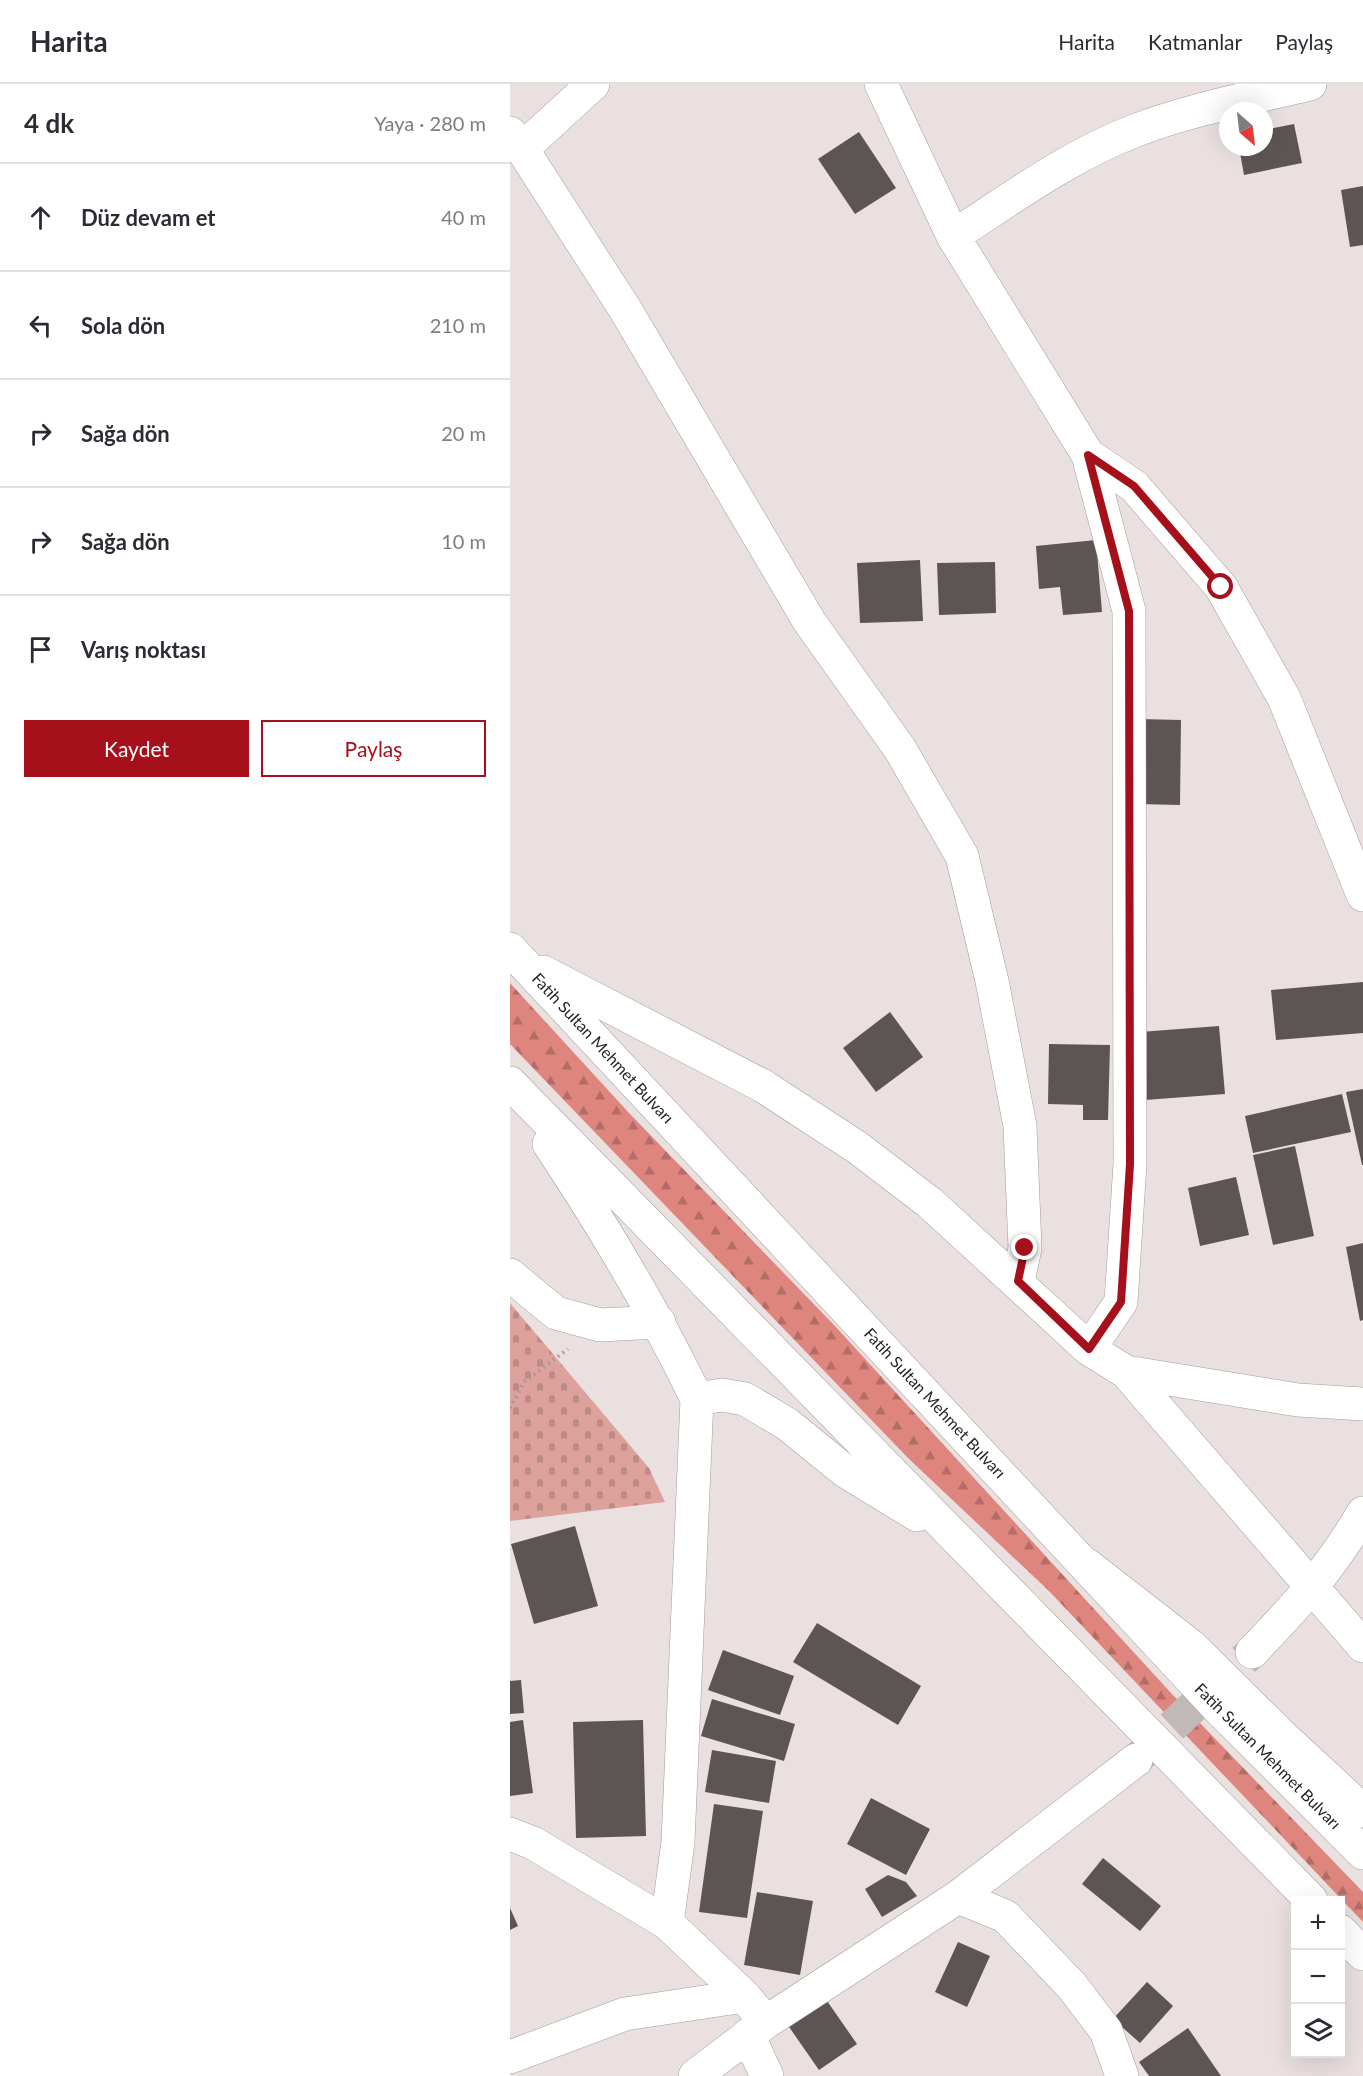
<!DOCTYPE html>
<html lang="tr">
<head>
<meta charset="utf-8">
<style>
	:root { --surface:#fff; --page:#f7f7f7; --text:#2b2b33; --muted:#7c7c81; --line:#e1e1e2; --accent:#a6101a }
	body { margin:0; font-family:Lato,sans-serif; background:var(--page); color:var(--text) }
	.controls { position:absolute; right:18px; bottom:18px; display:grid; overflow:hidden; border-radius:0px; box-shadow:0 6px 24px #0002 }
	.controls button { width:54px; height:54px; display:grid; place-items:center; padding:0; border:0; border-bottom:2px solid var(--line); background:var(--surface); color:var(--text); font:30px sans-serif }
	.compass { position:absolute; left:709px; top:18px; width:54px; height:54px; border-radius:50%; background:var(--surface); box-shadow:0 6px 24px #0002; rotate:152deg }
	.stop { position:absolute; width:18px; height:18px; margin:-14px; border:4px solid #a6101a; border-radius:50%; background:#fff }
	.stop.end { background:#a6101a; border-color:#fff; box-shadow:0 2px 6px #0008 }
	.list { margin:0; padding:0; list-style:none }
	h2 { display:flex; justify-content:space-between; align-items:center; height:78px; margin:0; padding:0 24px; font-size:26px }
	h2 small { font-size:20px; font-weight:400; color:var(--muted) }
	.list li { display:grid; grid-template-columns:39px 1fr auto; gap:18px; align-items:center; box-sizing:border-box; height:108px; padding:0 24px; border-top:2px solid var(--line) }
	.list b { display:block; font-size:22px; white-space:nowrap }
	.list em { font-size:20px; font-style:normal; color:var(--muted) }
	.actions { display:flex; gap:12px; padding:18px 24px }
	.actions a { flex:1; padding:14px 0; border:2px solid var(--accent); border-radius:0px; text-align:center; font-size:21px; color:var(--accent) }
	.actions .main { background:var(--accent); color:#fff }
	.icon { flex:none; width:33px; height:33px; fill:none; stroke:currentColor; stroke-width:2; stroke-linecap:round; stroke-linejoin:round }
	.map { position:relative; flex:none; width:853px; height:1992px; overflow:hidden }
	header { display:flex; align-items:center; gap:36px; box-sizing:border-box; height:84px; padding:0 30px; background:var(--surface); border-bottom:2px solid var(--line) }
	header strong { font-size:28px }
	nav { display:flex; gap:33px; margin-inline-start:auto; font-size:21px }
	main { display:flex }
	aside { flex:1; background:var(--surface) }
	.map>svg:first-child { display:block }
</style>
</head>
<body>
<header>
<strong>Harita</strong>
<nav><a>Harita</a><a>Katmanlar</a><a>Paylaş</a></nav>
</header>
<main>
<aside>
<h2>4 dk<small>Yaya · 280 m</small></h2>
<ul class="list">
<li><svg class="icon" aria-label="ahead" viewBox="0 0 24 24"><path d="M12 20V5M6 11l6-6 6 6"/></svg><div><b>Düz devam et</b></div><em>40 m</em></li>
<li><svg class="icon" aria-label="left" viewBox="0 0 24 24"><path d="M17 20v-9H6M10 6l-5 5 5 5"/></svg><div><b>Sola dön</b></div><em>210 m</em></li>
<li><svg class="icon" aria-label="right" viewBox="0 0 24 24"><path d="M7 20v-9h11M14 6l5 5-5 5"/></svg><div><b>Sağa dön</b></div><em>20 m</em></li>
<li><svg class="icon" aria-label="right" viewBox="0 0 24 24"><path d="M7 20v-9h11M14 6l5 5-5 5"/></svg><div><b>Sağa dön</b></div><em>10 m</em></li>
<li><svg class="icon" aria-label="arrive" viewBox="0 0 24 24"><path d="M6 21V4h12l-3 4 3 4H6"/></svg><div><b>Varış noktası</b></div></li>
</ul>
<div class="actions"><a class="main">Kaydet</a><a>Paylaş</a></div>
</aside>
<div class="map">
<svg width="853" height="1992" viewBox="0 0 853 1992">
	<defs>
		<pattern id="forest-firs" width="22" height="20" patternUnits="userSpaceOnUse" patternTransform="scale(1.5)"><rect width="22" height="20" fill="#de857d"/><path d="M5 1l3.5 6h-7zM16 11l3.5 6h-7z" fill="#b46c66"/></pattern>
		<pattern id="cemetery-stones" width="16" height="16" patternUnits="userSpaceOnUse" patternTransform="scale(1.5)"><rect width="16" height="16" fill="#dda29c"/><path d="M2 7V4a2 2 0 0 1 4 0v3zM10 15v-3a2 2 0 0 1 4 0v3z" fill="#bd8b86"/></pattern>
	</defs>
	<rect width="100%" height="100%" fill="#e9e0df"/>
	<path fill="url(#forest-firs)" d="M0 899 119 1029 324 1241 661 1609 853 1808V1838L539 1507 398 1374 0 960Z"/>
	<path fill="url(#cemetery-stones)" d="M0 1219 139 1384 155 1418 0 1437Z"/>
	<path fill="#5c5554" d="M784 40 792 79 734 91 729 63H754V46Z
		M349 48 386 104 345 130 308 75Z
		M853 102V161L840 163 831 106Z
		M586 456 592 528 553 531 550 503 529 505 526 462Z
		M410 476 413 537 350 539 347 479Z
		M485 478 486 529 429 531 427 479Z
		M629 635 671 636 670 721 628 720Z
		M853 898V949L766 956 761 906Z
		M380 928 413 973 366 1008 333 964Z
		M709 942 715 1010 635 1016 630 948Z
		M539 960 600 961 598 1036H573V1021L538 1020Z
		M853 1005V1081H852L836 1008Z
		M832 1010 841 1048 743 1069 735 1032Z
		M785 1062 804 1152 763 1161 743 1071Z
		M726 1093 739 1151 690 1162 678 1104Z
		M853 1159V1236L850 1237 836 1163Z
		M65 1442 88 1522 24 1540 1 1460Z
		M307 1539 411 1602 388 1641 283 1578Z
		M213 1566 284 1592 270 1631 198 1606Z
		M11 1596 14 1629 0 1630V1597Z
		M202 1615 285 1640 274 1677 191 1652Z
		M13 1636 23 1709 0 1712V1638Z
		M133 1636 136 1752 66 1754 63 1638Z
		M202 1666 266 1677 259 1719 195 1708Z
		M361 1714 420 1745 396 1791 337 1760Z
		M204 1720 253 1727 237 1834 189 1828Z
		M593 1774 651 1822 630 1847 572 1800Z
		M378 1791 396 1798 407 1812 372 1833 355 1805Z
		M247 1808 303 1817 290 1891 234 1881Z
		M0 1824 8 1842 0 1846Z
		M448 1858 480 1872 457 1923 425 1908Z
		M637 1898 663 1922 630 1959 603 1935Z
		M315 1914 347 1960 309 1986 277 1940Z
		M678 1944 711 1992H639L629 1978Z"/>
	<g fill="none" stroke-linecap="round" stroke-linejoin="round">
		<path stroke="#c1b9b8" stroke-width="33" stroke-dasharray="33 16" stroke-linecap="butt" d="M626 1676 742 1568"/>
		<g stroke="#a49c9b" stroke-width="34">
			<path id="minor" d="M371 0 443 152 578 371 619 527 620 1080 611 1218 579 1265
				M0 49 12 65 83 0
				M12 65 115 225 299 537 390 665 452 772 482 897 510 1042 515 1164 508 1197
				M443 152C501 115 559 72 624 47 681 25 741 14 800 0
				M578 371 624 402 711 503 774 614 853 811
				M253 1002 348 1064 420 1119 579 1265 616 1288 788 1316 853 1320
				M0 1191 46 1229 90 1241 149 1238
				M616 1288 853 1562
				M742 1568C787 1521 820 1486 853 1429
				M0 1750 23 1759 157 1839 234 1912 256 1938
				M448 1813 495 1832 562 1902 596 1947 612 1992
				M238 1951 257 1992
				M0 1973 115 1930 234 1912
				M185 1992 256 1938 448 1813 626 1676"/>
		</g>
		<g stroke="#a49c9b" stroke-width="34">
			<path id="tertiary" d="M157 1839 168 1758 187 1315"/>
		</g>
		<g stroke="#a49c9b" stroke-width="34">
			<path id="trunk" d="M0 865 708 1624 853 1769
				M33 888 253 1002
				M0 999 801 1816
				M39 1060C94 1143 144 1226 187 1315L212 1311 235 1315 277 1340 335 1387 407 1431
				M830 1847 853 1870"/>
		</g>
		<g stroke="#a49c9b" stroke-width="34">
			<path id="motorway" d="M577 1481 681 1562 769 1649 853 1727"/>
		</g>
		<path stroke="#9d9695" stroke-width="4" stroke-dasharray="1.5 4.5" stroke-linecap="butt" d="M0 1324 14 1298 58 1265"/>
		<use href="#minor" stroke="#fff" stroke-width="33"/>
		<use href="#tertiary" stroke="#fff" stroke-width="33"/>
		<use href="#trunk" stroke="#fff" stroke-width="33"/>
		<use href="#motorway" stroke="#fff" stroke-width="33"/>
	</g>
	<g fill="none" stroke-linecap="round" stroke-linejoin="round">
		<path stroke="#a6101a" stroke-width="8" d="M515 1164 508 1197 579 1265 611 1218 620 1080 619 527 578 371 624 402 711 503"/>
	</g>
	<g text-anchor="middle" stroke-width="6" stroke-linejoin="round" paint-order="stroke">
		<g font-size="16" fill="#221f1e" stroke="#fff">
			<text transform="translate(93 964) rotate(47)" y="6">Fatih Sultan Mehmet Bulvarı</text>
			<text transform="translate(425 1319) rotate(47)" y="6">Fatih Sultan Mehmet Bulvarı</text>
			<text transform="translate(758 1672) rotate(45)" y="6">Fatih Sultan Mehmet Bulvarı</text>
		</g>
	</g>
</svg>
<div class="controls">
<button>+</button>
<button>−</button>
<button><svg class="icon" aria-label="layers" viewBox="0 0 24 24"><path d="M12 4l9 5-9 5-9-5zM3 14l9 5 9-5"/></svg></button>
</div>
<svg class="compass" viewBox="-18 -18 36 36"><path d="M0-13l5 13h-10z" fill="#e53935"/><path d="M0 13l5-13h-10z" fill="#7c7c81"/></svg>
<div class="stop" style="left:711px;top:503px"></div>
<div class="stop end" style="left:515px;top:1164px"></div>
</div>
</main>
</body>
</html>
